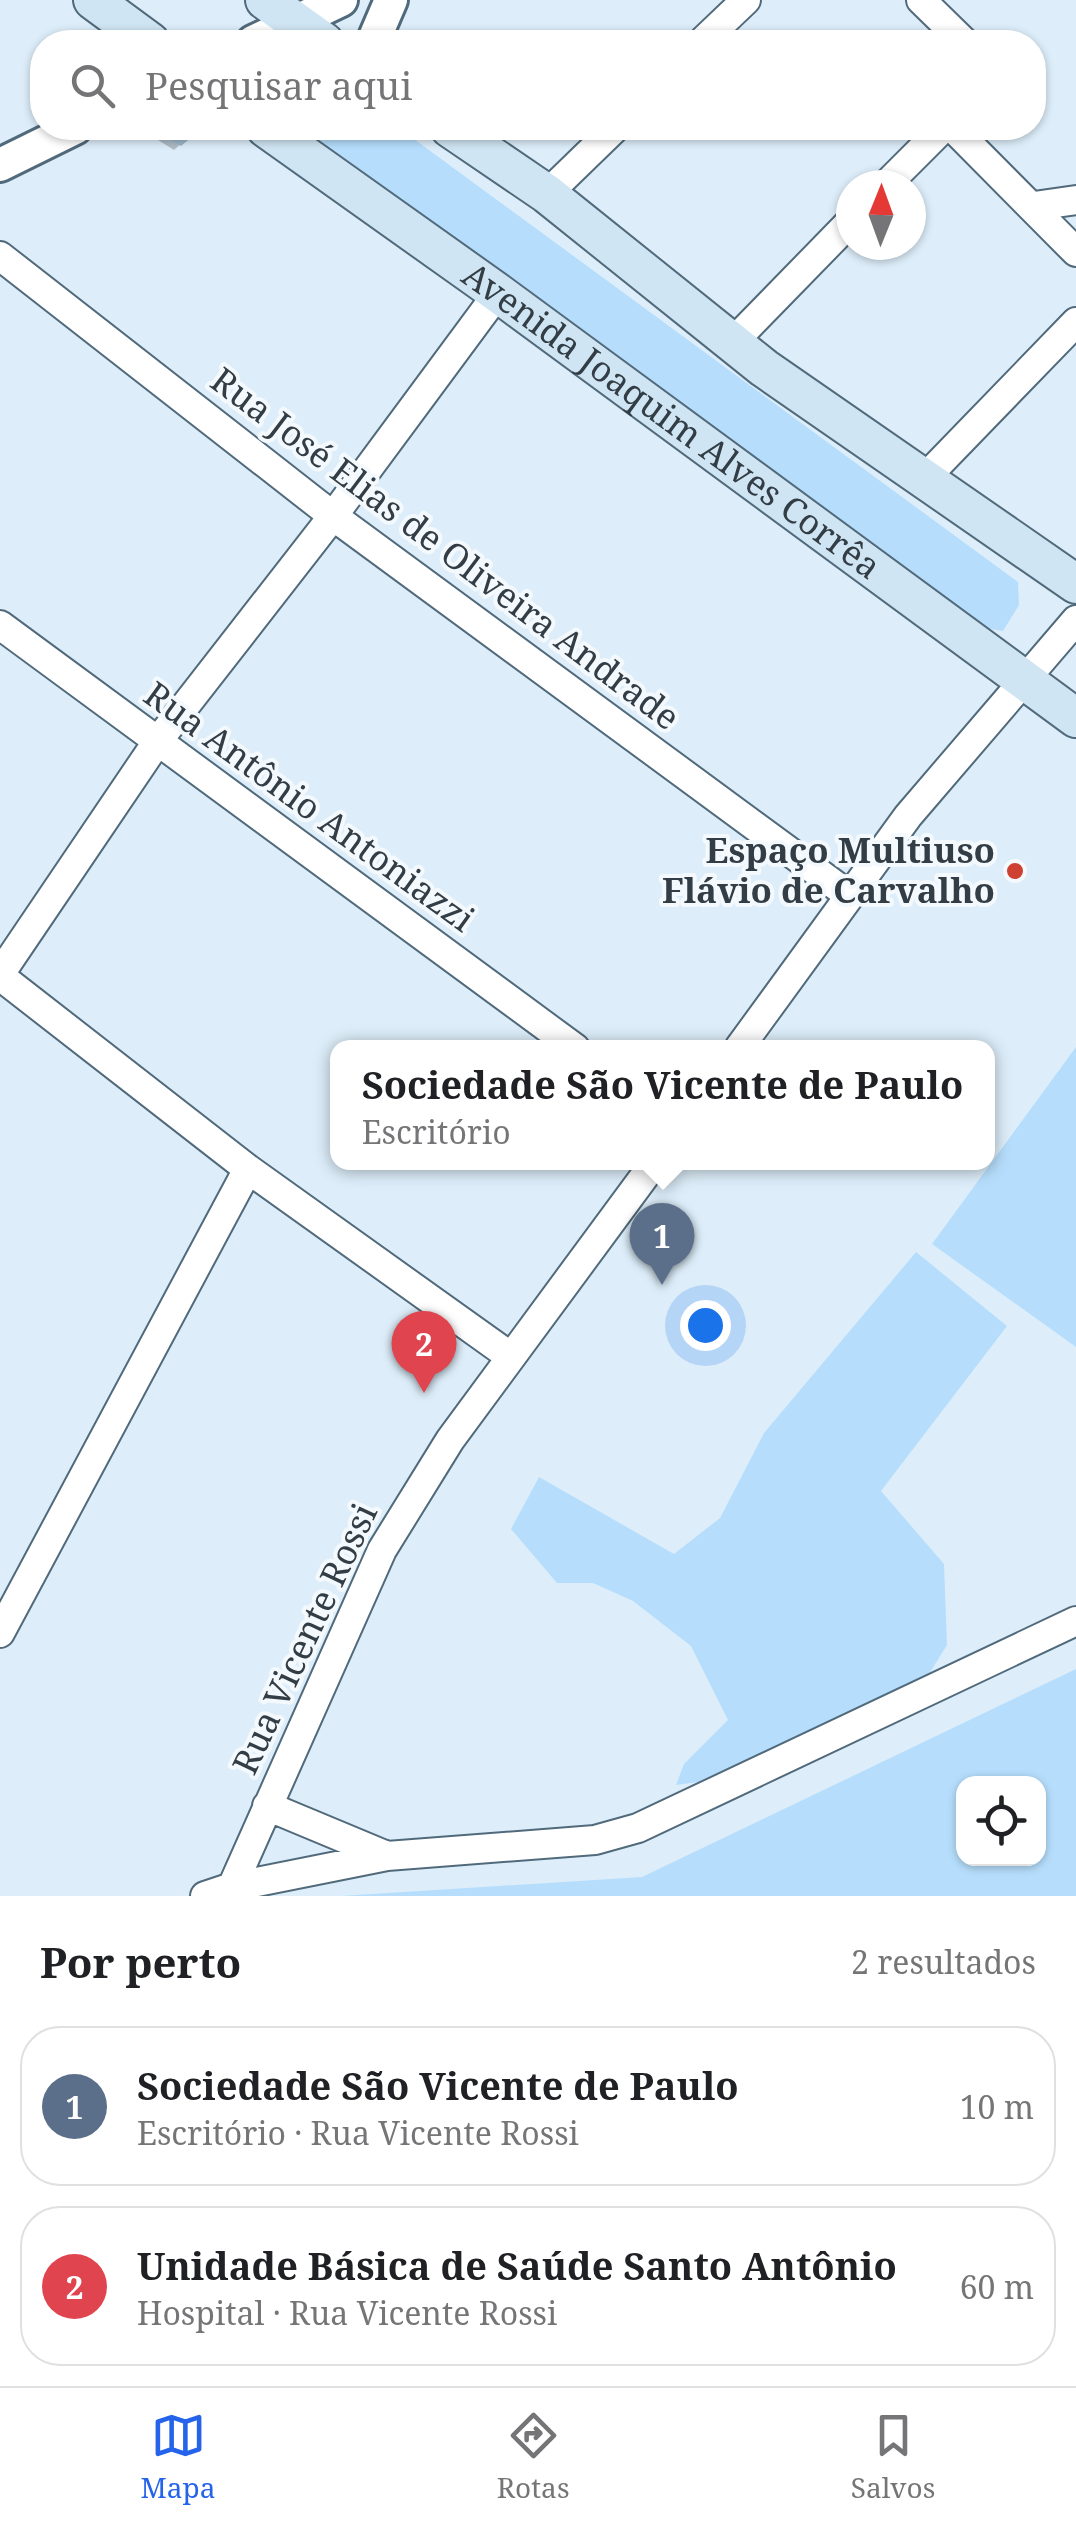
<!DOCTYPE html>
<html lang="pt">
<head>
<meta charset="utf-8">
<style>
	:root { --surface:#fff; --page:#f6f6f6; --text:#202124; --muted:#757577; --line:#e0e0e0; --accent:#2563eb }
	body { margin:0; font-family:"Noto Serif",serif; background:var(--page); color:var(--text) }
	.controls { position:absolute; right:30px; bottom:30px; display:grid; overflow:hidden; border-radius:20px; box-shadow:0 2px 8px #0004 }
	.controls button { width:90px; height:90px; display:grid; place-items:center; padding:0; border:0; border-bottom:2px solid var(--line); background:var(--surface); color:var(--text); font:50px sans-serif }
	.compass { position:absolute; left:836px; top:170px; width:90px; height:90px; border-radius:50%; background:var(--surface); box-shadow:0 2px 8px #0004; rotate:1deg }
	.you { position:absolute; left:705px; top:1325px; width:35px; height:35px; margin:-25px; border:8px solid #fff; border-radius:50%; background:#1a73e8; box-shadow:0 0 0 15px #1a73e833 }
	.badge { display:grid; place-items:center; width:65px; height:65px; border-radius:50%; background:var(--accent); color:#fff; font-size:32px; font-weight:700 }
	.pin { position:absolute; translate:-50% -82px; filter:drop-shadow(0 2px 5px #0008) }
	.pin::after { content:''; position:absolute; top:52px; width:35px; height:30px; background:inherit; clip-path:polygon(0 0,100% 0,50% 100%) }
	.popup { position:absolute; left:330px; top:1040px; width:665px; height:130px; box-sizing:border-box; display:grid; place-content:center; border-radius:20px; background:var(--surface); filter:drop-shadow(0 2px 8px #0005); font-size:32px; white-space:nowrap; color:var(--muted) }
	.popup b { font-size:38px; color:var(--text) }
	.popup::after { content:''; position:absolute; left:50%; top:100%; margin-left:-20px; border:20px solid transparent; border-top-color:var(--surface) }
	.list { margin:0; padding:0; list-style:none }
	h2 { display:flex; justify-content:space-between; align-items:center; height:130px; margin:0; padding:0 40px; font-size:42px }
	h2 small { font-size:32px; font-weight:400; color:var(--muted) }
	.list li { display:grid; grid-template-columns:65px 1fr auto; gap:30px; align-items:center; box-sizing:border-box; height:160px; margin:0 20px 20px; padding:0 20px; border:2px solid var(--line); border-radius:40px }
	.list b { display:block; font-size:38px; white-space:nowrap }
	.list p { margin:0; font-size:32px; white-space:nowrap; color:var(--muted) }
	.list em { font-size:32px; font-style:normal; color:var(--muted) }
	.icon { flex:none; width:55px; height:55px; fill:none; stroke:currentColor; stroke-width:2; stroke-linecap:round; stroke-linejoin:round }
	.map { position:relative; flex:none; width:1076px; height:1896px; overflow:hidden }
	.search { position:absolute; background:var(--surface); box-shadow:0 2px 8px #0004; left:30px; right:30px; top:30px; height:110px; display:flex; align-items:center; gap:25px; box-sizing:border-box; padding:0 35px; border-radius:40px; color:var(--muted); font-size:38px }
	.sheet { height:490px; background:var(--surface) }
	nav { display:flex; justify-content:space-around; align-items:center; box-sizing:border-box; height:140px; border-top:2px solid var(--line); background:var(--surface); font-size:28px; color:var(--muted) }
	nav a { display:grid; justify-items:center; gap:5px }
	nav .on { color:var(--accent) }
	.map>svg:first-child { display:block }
</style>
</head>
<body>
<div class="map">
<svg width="1076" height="1896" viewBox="0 0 1076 1896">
	<rect width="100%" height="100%" fill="#ddeefa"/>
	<path fill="#b6defc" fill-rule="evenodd" d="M295 128H399L1018 582 1019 605 1003 631 984 628Z
		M1076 1047V1347L932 1244Z
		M916 1252 1007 1326 881 1491 944 1564 947 1645 929 1674 698 1782 676 1785 684 1764 728 1720 691 1646 633 1601 593 1583H557L511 1529 539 1477 674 1554 720 1518 764 1433Z
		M1076 1669V1896H341L642 1877ZM964 1784H1038V1858H964Z"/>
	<path fill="#0003" d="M163 128H187L194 132 174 150 153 137Z"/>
	<path fill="#9eb9cc" d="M159 128H191L198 132 181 146 155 131Z"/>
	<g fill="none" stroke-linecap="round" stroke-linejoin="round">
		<g stroke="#516a7b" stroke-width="32">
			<path id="minor" d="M921 0 964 42
				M702 42 746 0
				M953 128 1076 252
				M886 185 943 128
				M547 194 615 128
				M1034 206 1076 200
				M0 256 333 516 850 896
				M733 342 851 221
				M924 479 1076 322
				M0 625 575 1048
				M0 974 157 742 333 516 498 293
				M0 976 248 1169 511 1357
				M739 1048 908 816 1076 620
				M0 1633 248 1169
				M267 1806 387 1856
				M232 1887 382 1550 450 1440 655 1162
				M205 1896 232 1887 387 1856 595 1840 638 1828 1076 1621"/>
		</g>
		<g stroke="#516a7b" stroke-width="38">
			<path id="tertiary" d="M253 42 341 0
				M373 42 391 0
				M0 165 75 128"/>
		</g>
		<g stroke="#516a7b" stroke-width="42">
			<g id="secondary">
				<path d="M93 0 150 42"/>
				<path d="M265 0 324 42"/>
				<path id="s1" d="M266 128 498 293 1076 718"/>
				<path d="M450 128 547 194 764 368 1076 584"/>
			</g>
		</g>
		<use href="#minor" stroke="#fff" stroke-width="28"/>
		<use href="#tertiary" stroke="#fff" stroke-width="32"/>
		<use href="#secondary" stroke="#d0e5f3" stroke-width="38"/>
	</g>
	<circle fill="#cd4032" stroke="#f4f9fd" stroke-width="4" cx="1015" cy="871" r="10"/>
	<g text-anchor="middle" stroke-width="8" stroke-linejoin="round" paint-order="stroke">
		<g font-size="35" fill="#323d45" stroke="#f4f9fd">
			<text dy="12" stroke="none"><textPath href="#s1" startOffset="500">Avenida Joaquim Alves Corrêa</textPath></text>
			<text transform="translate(445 549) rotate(37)" y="12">Rua José Elias de Oliveira Andrade</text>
			<text transform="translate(309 807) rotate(36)" y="12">Rua Antônio Antoniazzi</text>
			<text transform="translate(305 1639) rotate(-65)" y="12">Rua Vicente Rossi</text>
		</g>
		<g font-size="35" font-weight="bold" fill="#323d45" stroke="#f4f9fd" text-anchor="end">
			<text x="995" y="863">Espaço Multiuso<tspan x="995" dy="40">Flávio de Carvalho</tspan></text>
		</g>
	</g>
</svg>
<div class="controls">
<button><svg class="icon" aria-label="locate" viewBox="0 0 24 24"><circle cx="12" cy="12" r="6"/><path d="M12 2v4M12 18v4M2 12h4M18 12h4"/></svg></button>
</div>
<svg class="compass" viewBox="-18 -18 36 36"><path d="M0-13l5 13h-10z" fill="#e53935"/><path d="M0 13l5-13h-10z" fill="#757577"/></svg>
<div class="you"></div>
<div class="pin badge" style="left:662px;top:1285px;background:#5c6f8a">1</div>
<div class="popup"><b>Sociedade São Vicente de Paulo</b>Escritório</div>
<div class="pin badge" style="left:424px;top:1393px;background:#e0444e">2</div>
<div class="search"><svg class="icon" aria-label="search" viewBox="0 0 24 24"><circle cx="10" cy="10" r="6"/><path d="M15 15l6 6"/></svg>Pesquisar aqui</div>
</div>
<section class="sheet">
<h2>Por perto<small>2 resultados</small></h2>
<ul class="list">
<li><span class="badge" style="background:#5c6f8a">1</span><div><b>Sociedade São Vicente de Paulo</b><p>Escritório · Rua Vicente Rossi</p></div><em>10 m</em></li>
<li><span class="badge" style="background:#e0444e">2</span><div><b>Unidade Básica de Saúde Santo Antônio</b><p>Hospital · Rua Vicente Rossi</p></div><em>60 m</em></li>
</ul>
</section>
<nav>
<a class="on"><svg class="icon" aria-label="map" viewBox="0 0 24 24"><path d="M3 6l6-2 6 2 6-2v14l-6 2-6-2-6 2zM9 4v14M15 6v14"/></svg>Mapa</a>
<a><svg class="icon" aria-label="directions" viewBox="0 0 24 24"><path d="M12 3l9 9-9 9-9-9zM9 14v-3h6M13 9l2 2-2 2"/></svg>Rotas</a>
<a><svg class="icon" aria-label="saved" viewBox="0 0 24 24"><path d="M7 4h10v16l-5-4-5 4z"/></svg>Salvos</a>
</nav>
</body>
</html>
